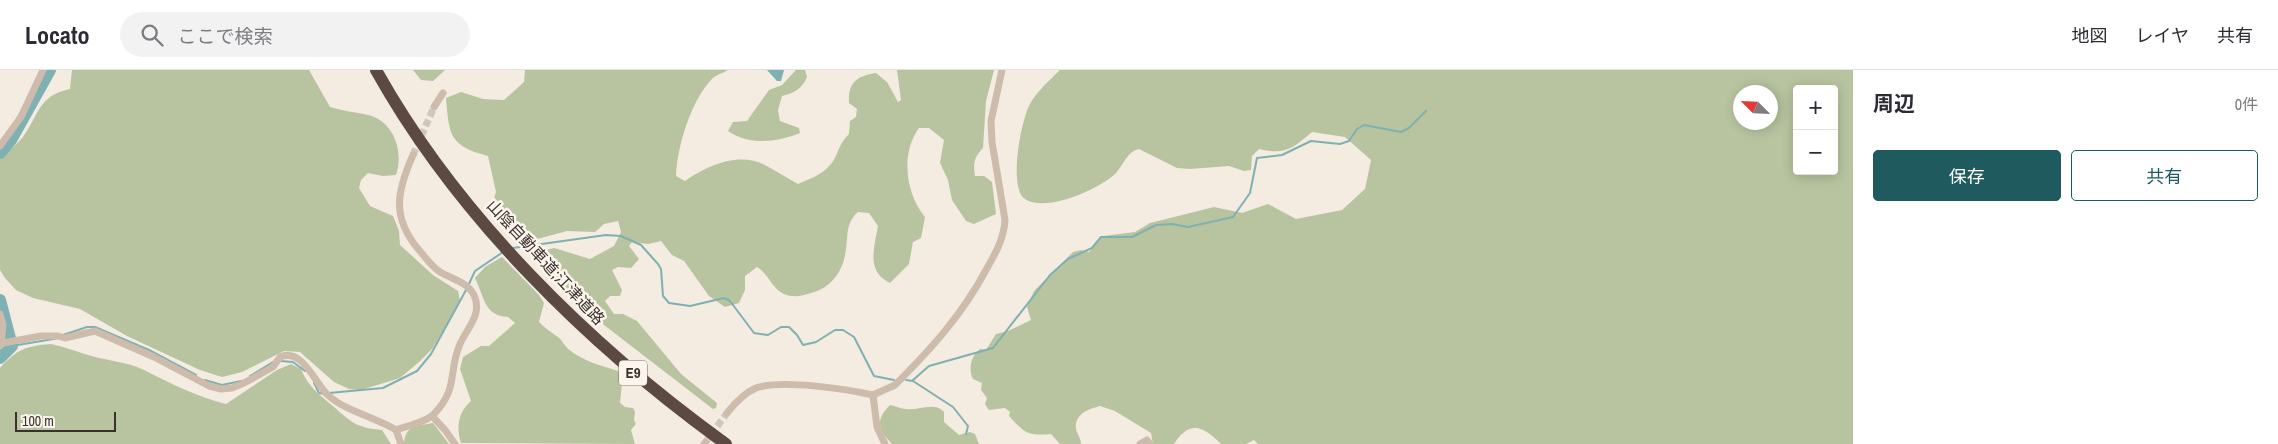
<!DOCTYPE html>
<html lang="ja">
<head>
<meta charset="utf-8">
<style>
	:root { --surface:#fff; --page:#f2f2f3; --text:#2b2b33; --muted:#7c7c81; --line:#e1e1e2; --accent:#1f5a5e }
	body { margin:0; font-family:"Archivo Narrow","Noto Sans JP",sans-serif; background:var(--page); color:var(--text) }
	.controls { position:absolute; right:15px; top:15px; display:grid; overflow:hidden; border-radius:5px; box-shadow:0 2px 12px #0003 }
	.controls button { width:45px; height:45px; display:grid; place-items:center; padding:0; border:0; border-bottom:1px solid var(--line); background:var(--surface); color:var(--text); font:25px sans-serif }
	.compass { position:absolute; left:1733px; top:15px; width:45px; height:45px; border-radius:50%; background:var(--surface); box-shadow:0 2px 12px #0003; rotate:294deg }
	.scale { position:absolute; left:15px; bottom:12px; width:101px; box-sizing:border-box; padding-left:5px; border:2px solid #3b302b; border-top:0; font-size:14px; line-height:18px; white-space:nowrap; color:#3b302b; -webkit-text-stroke:4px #fbf5ee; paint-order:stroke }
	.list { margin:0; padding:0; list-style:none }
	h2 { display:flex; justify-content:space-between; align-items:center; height:65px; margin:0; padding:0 20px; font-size:21px }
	h2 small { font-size:16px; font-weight:400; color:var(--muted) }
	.actions { display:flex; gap:10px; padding:15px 20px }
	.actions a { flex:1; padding:11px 0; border:1px solid var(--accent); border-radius:5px; text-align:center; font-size:18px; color:var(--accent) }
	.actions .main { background:var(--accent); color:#fff }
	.icon { flex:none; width:28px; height:28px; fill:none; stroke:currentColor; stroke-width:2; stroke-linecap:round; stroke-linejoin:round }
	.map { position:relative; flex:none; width:1853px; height:374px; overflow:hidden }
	header { display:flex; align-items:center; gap:30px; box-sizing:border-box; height:70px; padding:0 25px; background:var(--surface); border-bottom:1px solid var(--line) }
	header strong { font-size:24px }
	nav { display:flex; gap:28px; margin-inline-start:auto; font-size:18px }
	.search { width:350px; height:45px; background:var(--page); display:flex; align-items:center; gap:12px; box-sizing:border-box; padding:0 18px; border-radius:28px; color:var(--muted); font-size:19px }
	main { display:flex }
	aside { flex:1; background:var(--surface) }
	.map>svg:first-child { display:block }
</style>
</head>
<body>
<header>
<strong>Locato</strong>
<div class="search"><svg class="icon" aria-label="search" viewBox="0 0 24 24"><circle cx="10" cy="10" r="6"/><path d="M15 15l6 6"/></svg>ここで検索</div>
<nav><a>地図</a><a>レイヤ</a><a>共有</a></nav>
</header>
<main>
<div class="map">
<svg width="1853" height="374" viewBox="0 0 1853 374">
	<rect width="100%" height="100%" fill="#f4ebe1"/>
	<path fill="#b8c4a0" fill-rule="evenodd" d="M72 0H309L330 37C343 41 355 42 368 45 394 51 404 82 396 105L383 106 368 103 361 110 359 118 370 136 393 146 399 161 400 175 433 205 458 221 460 231 457 238 432 279 419 292 400 308 361 320 349 319 334 312 300 282 284 281 242 302 222 307 200 300 127 266 80 239 33 228 16 220 5 208 0 200V89C8 82 16 75 23 67 40 43 38 26 70 19Z
		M413 0H445L433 11 421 10Z
		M525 0H728C723 3 715 5 711 10 691 31 677 77 676 106L685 111C706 96 739 81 765 95 776 101 787 108 798 114 809 109 822 105 830 95 839 85 837 76 849 64L850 51 856 47 857 39 849 33C848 13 856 6 876 3L887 12 898 32 901 30 897 0H994L986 31 983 78C974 87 973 94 975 106H984L992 112 996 144 974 154 966 151 952 130 948 110 940 93 944 70 929 58H919C900 84 906 124 925 147L921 168 913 172 909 194 890 213C866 201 874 179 878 156L869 143 858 142C844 154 849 169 845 185 842 203 829 219 811 223 802 226 793 228 784 224 771 218 769 204 757 197L745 206V220L739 233 725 237 709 226 684 191 672 185 661 171 648 174 632 172 629 176 639 189 631 198 618 197 612 200 622 220 620 226H610L605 231 614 244H623L637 251 681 304 717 333 716 338 713 339 582 238 564 218 549 209 538 194V182L554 178 590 189 614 176 621 162 618 151 604 154 595 162 567 161 530 171 513 163 491 138 496 122 488 86C450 76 449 66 446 28L461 22 483 29 504 30 524 12Z
		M796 0H805L807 7C802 19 794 23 782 26L778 40 780 51 799 58 800 63C778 72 749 76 728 61L733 52 747 51 769 20 782 15Z
		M1060 0H1853V374H1258L1254 370 1246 374H1221C1204 357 1190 349 1174 374H1153L1151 363 1115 341 1100 336C1089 339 1074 344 1076 359 1077 364 1081 368 1081 374H1060L1051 364C1027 366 1025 363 1009 346L1010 342 1005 338 989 340 985 334 987 328 981 320 982 313 973 309C968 299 971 286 980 279L986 280 996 264 1008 261 1031 250 1027 237 1034 221 1073 182 1081 180 1089 182 1103 166 1135 162 1150 153 1214 137 1242 143 1268 134 1296 149 1342 140 1365 119 1371 90 1345 67 1312 62C1292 79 1285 85 1259 79L1252 86 1251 100 1244 101 1229 96 1190 99 1177 98 1139 79C1128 81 1123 95 1116 103 1100 119 1046 143 1025 129 1008 118 1021 50 1030 34 1037 21 1049 11 1060 0ZM1797 19H1834V101H1797ZM1740 22H1770V52H1740Z
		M502 187 539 225 544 233 539 252C545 258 551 262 558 267 562 270 564 275 568 279 585 292 599 295 618 301L622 313 620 333 625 337 633 338 635 342 634 350 636 354 631 360 635 374 461 373C456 358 458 342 471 331L460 299 463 287 481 276H489L515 253 508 247C484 246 484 226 475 208L485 197Z
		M51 274C65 277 75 281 88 285 106 291 126 291 144 300 170 313 197 327 226 334L277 300 291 294 301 299C308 317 320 325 334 337 351 352 357 358 382 360L391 374H0V298C17 279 26 276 51 274Z
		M890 335C896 336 901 339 906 339 918 341 934 331 944 342V352L959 365 970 362 975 364 979 374H892C878 359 875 350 890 335Z
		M433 353 449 374H404C405 355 417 356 433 353Z"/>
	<path fill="#7fb0b2" d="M767 0H784L781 11H777Z"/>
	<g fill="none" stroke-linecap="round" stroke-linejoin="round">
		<path stroke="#7fb0b2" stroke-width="2" d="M513 178 606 165 621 166 641 175 658 194 661 199 663 226 669 233 690 236 724 228 730 231 754 263 768 265 781 257H789L797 265 803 275 816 272 835 260H843L854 267 874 306 894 310
			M468 216 475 201 503 182
			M63 265 87 257H95L149 280 196 305
			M12 276 59 268
			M281 291 293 292 305 301
			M250 306 273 292
			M205 310 222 315 241 311
			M906 310 913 311 953 337 968 356 966 364
			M912 311 929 296 993 278 1050 205 1068 189 1092 178 1101 167H1132L1156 155 1172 154 1188 157 1233 147 1250 123 1257 88 1282 85 1311 71 1340 74 1349 71 1357 59 1364 55 1401 62 1409 58 1426 41
			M314 313 319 323 325 324
			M329 323 383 318 417 301 431 284 466 220"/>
		<path stroke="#7fb0b2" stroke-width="12" d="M0 83 11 70 50 0
			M0 230 12 276 0 288"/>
		<path stroke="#cfc6bd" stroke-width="7" stroke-dasharray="7 3.5" stroke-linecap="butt" d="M413 85 434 37
			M705 373 727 343"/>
		<path stroke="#cdbbac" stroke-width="7" d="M434 37 443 23
			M0 76 21 47 43 0
			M0 244 3 255 1 275
			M3 273 41 266H58L65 268 95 261 154 287 209 316 221 319 232 318 244 313 273 297 280 287C303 277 316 316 329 326 347 342 376 347 396 360L401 374
			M873 325 877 357 885 374
			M727 343C735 333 744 323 756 318 781 309 846 319 873 325L895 315C931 279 962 245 986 200 995 184 1004 169 1005 150L992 72 991 51 1002 0
			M432 346 445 360 455 374
			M396 360C407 356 426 352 434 344 459 318 448 301 460 274 467 258 483 244 474 225 467 212 452 209 440 202 431 196 426 188 419 180 391 147 397 121 413 85
			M704 374 705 373
			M1140 374 1147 370 1150 374"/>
		<path stroke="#5c4a42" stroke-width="12" d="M376 0C458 147 590 276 726 374"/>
	</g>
	<g text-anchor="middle" stroke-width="5" stroke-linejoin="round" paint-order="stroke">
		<rect fill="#fbf5ee" stroke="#756b66" stroke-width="1" x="619" y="290.5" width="28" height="25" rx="4"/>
		<g font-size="15" font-weight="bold" fill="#3b302b">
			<text x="633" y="308">E9</text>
		</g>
		<g font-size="16" fill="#3b302b" stroke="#fbf5ee">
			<text transform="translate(546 192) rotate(47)" y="6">山陰自動車道;江津道路</text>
		</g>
	</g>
</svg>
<div class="controls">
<button>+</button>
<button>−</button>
</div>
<svg class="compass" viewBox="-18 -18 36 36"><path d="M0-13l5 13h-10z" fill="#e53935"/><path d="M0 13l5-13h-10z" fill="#7c7c81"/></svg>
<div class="scale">100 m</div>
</div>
<aside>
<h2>周辺<small>0件</small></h2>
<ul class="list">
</ul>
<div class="actions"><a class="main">保存</a><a>共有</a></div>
</aside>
</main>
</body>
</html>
